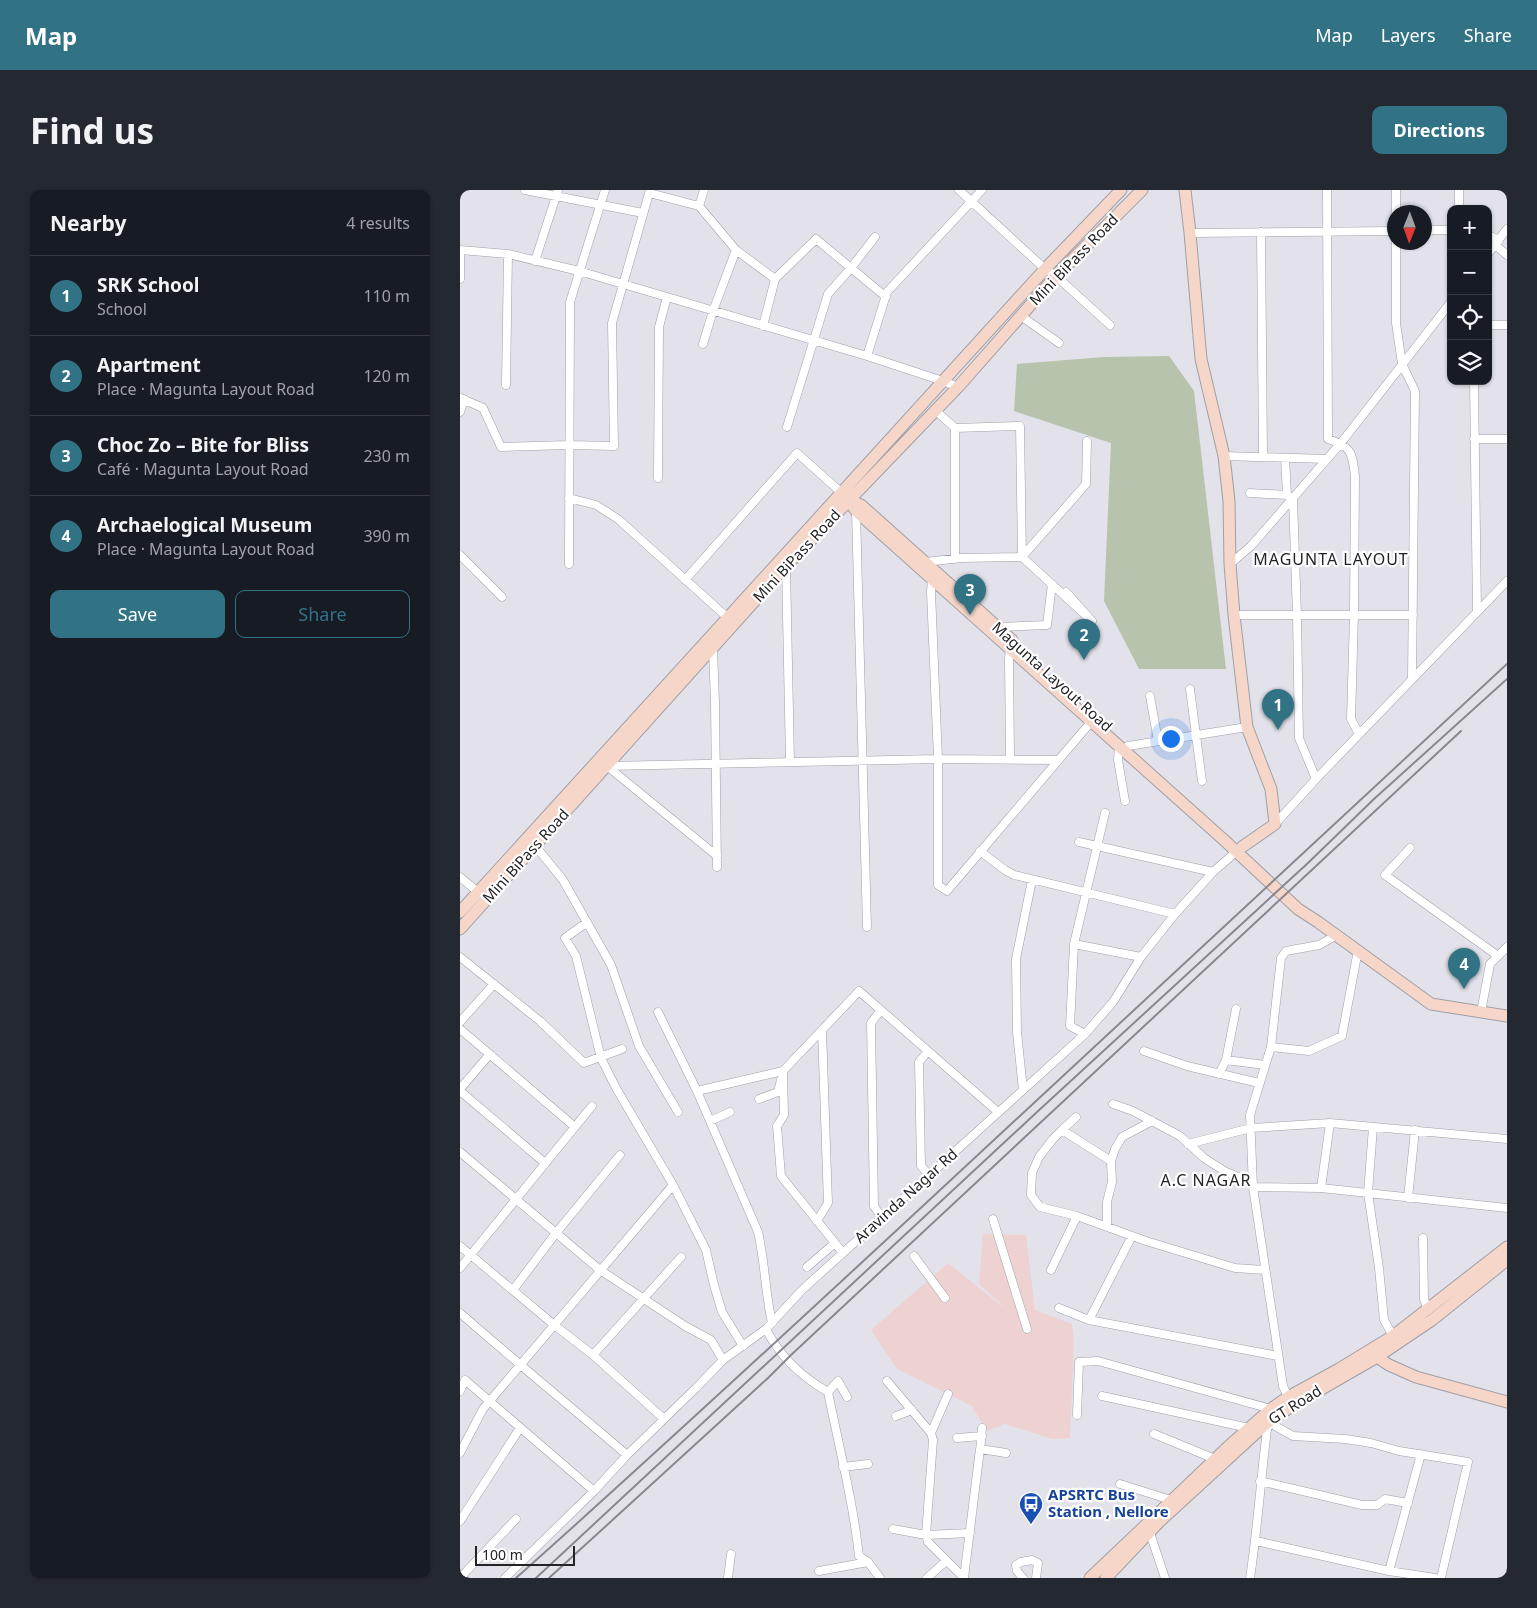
<!DOCTYPE html>
<html lang="en">
<head>
<meta charset="utf-8">
<style>
	:root { --surface:#171b24; --page:#242831; --text:#f1f3f6; --muted:#9ea1a6; --line:#363941; --accent:#317385 }
	body { margin:0; font-family:"Noto Sans",sans-serif; background:var(--page); color:var(--text) }
	.controls { position:absolute; right:15px; top:15px; display:grid; overflow:hidden; border-radius:10px; box-shadow:0 1px 4px #0004 }
	.controls button { width:45px; height:45px; display:grid; place-items:center; padding:0; border:0; border-bottom:1px solid var(--line); background:var(--surface); color:var(--text); font:25px sans-serif }
	.compass { position:absolute; left:927px; top:15px; width:45px; height:45px; border-radius:50%; background:var(--surface); box-shadow:0 1px 4px #0004; rotate:181deg }
	.scale { position:absolute; left:15px; bottom:12px; width:100px; box-sizing:border-box; padding-left:5px; border:2px solid #232226; border-top:0; font-size:14px; line-height:18px; white-space:nowrap; color:#232226; -webkit-text-stroke:4px #fff; paint-order:stroke }
	.you { position:absolute; left:710px; top:548px; width:18px; height:18px; margin:-12px; border:4px solid #fff; border-radius:50%; background:#1a73e8; box-shadow:0 0 0 8px #1a73e833 }
	.badge { display:grid; place-items:center; width:32px; height:32px; border-radius:50%; background:var(--accent); color:#fff; font-size:16px; font-weight:700 }
	.pin { position:absolute; translate:-50% -41px; filter:drop-shadow(0 1px 2px #0008) }
	.pin::after { content:''; position:absolute; top:26px; width:18px; height:15px; background:inherit; clip-path:polygon(0 0,100% 0,50% 100%) }
	.list { margin:0; padding:0; list-style:none }
	h2 { display:flex; justify-content:space-between; align-items:center; height:65px; margin:0; padding:0 20px; font-size:21px }
	h2 small { font-size:16px; font-weight:400; color:var(--muted) }
	.list li { display:grid; grid-template-columns:32px 1fr auto; gap:15px; align-items:center; box-sizing:border-box; height:80px; padding:0 20px; border-top:1px solid var(--line) }
	.list b { display:block; font-size:19px; white-space:nowrap }
	.list p { margin:0; font-size:16px; white-space:nowrap; color:var(--muted) }
	.list em { font-size:16px; font-style:normal; color:var(--muted) }
	.actions { display:flex; gap:10px; padding:15px 20px }
	.actions a { flex:1; padding:11px 0; border:1px solid var(--accent); border-radius:10px; text-align:center; font-size:18px; color:var(--accent) }
	.actions .main { background:var(--accent); color:#fff }
	.icon { flex:none; width:28px; height:28px; fill:none; stroke:currentColor; stroke-width:2; stroke-linecap:round; stroke-linejoin:round }
	.map { position:relative; flex:none; width:1047px; height:1388px; overflow:hidden; border-radius:10px }
	header { display:flex; align-items:center; gap:30px; box-sizing:border-box; height:70px; padding:0 25px; background:var(--accent); color:#fff }
	header strong { font-size:24px }
	nav { display:flex; gap:28px; margin-inline-start:auto; font-size:18px }
	.intro { display:flex; align-items:center; justify-content:space-between; box-sizing:border-box; height:120px; padding:0 30px }
	h1 { margin:0; font-size:35px }
	.button { padding:12px 22px; border-radius:10px; background:var(--accent); color:#fff; font-size:18px; font-weight:700 }
	main { display:flex; gap:30px; padding:0 30px }
	aside { flex:1; background:var(--surface); border-radius:10px; box-shadow:0 1px 4px #0004 }
	.map>svg:first-child { display:block }
</style>
</head>
<body>
<header>
<strong>Map</strong>
<nav><a>Map</a><a>Layers</a><a>Share</a></nav>
</header>
<div class="intro"><h1>Find us</h1><a class="button">Directions</a></div>
<main>
<aside>
<h2>Nearby<small>4 results</small></h2>
<ul class="list">
<li><span class="badge">1</span><div><b>SRK School</b><p>School</p></div><em>110 m</em></li>
<li><span class="badge">2</span><div><b>Apartment</b><p>Place · Magunta Layout Road</p></div><em>120 m</em></li>
<li><span class="badge">3</span><div><b>Choc Zo – Bite for Bliss</b><p>Café · Magunta Layout Road</p></div><em>230 m</em></li>
<li><span class="badge">4</span><div><b>Archaelogical Museum</b><p>Place · Magunta Layout Road</p></div><em>390 m</em></li>
</ul>
<div class="actions"><a class="main">Save</a><a>Share</a></div>
</aside>
<div class="map">
<svg width="1047" height="1388" viewBox="0 0 1047 1388">
	<rect width="100%" height="100%" fill="#e3e2eb"/>
	<path fill="#edd2d1" d="M523 1044 566 1045 575 1120 612 1134 614 1151 610 1248 592 1249 545 1234 527 1241 512 1216 437 1179 411 1140 488 1073 547 1120 519 1094Z"/>
	<path fill="#b7c3ad" d="M709 166 734 201 766 479H679L644 411 651 253 554 221 557 174 644 167Z"/>
	<g fill="none" stroke-linecap="round" stroke-linejoin="round">
		<g stroke="#9f9fa7" stroke-width="9">
			<path id="street" d="M65 0 183 23
				M499 0 585 79 596 86 650 135
				M867 0 868 249C892 257 892 262 895 286L894 425 891 529 899 544
				M936 0V22
				M189 3 239 16 276 60 315 89
				M239 16 244 0
				M999 19V0
				M964 40H991
				M801 42 803 267
				M730 43 934 41
				M1028 45 1039 50
				M936 52V133L942 174 955 201 952 489
				M1035 55 1047 65
				M0 60 48 64 119 81 407 166 483 191 498 197
				M0 61V89
				M1028 64 1047 39
				M75 71 98 0
				M561 126 599 153
				M1028 135H1047
				M303 136 315 89 356 49 426 107
				M243 154 253 121 276 60
				M407 166 427 102 522 0
				M1014 191 1017 422
				M46 195 48 64
				M0 208 23 218 41 257 108 255 154 256 152 133 190 0
				M475 220 495 238
				M0 222 4 209
				M327 237 368 104 391 78 415 47
				M1014 249H1047
				M764 266 867 269
				M198 288 199 137 207 107
				M790 303 827 305 825 268
				M827 305 833 309 837 425 839 548 856 589
				M109 308 136 315 158 329 268 428
				M396 321 407 737
				M0 365 42 407
				M495 369V238L560 236 562 367 632 431 606 402
				M466 372 500 368 562 367 626 294 627 251
				M109 374 110 112 145 0
				M770 374 791 356 881 253 991 112
				M326 376 330 572
				M472 388 471 402 478 569V695L487 701 631 532
				M225 390 337 263 384 305
				M774 425H953
				M538 437 587 435 592 394
				M253 458 255 513 257 677
				M730 499 742 591
				M690 506 698 551
				M668 556 787 537
				M659 557 658 570 665 611
				M550 569 549 469 550 459
				M815 634 856 589 1047 391
				M619 652 753 682
				M73 653 103 690 151 775 179 856 218 922
				M950 658 925 685 1038 766
				M520 661 545 680 554 685 715 724
				M257 666 147 576 478 569 598 570
				M0 687 18 702
				M126 733 105 748 116 766 141 868 156 898 213 995 246 1060 254 1095 262 1122 283 1156
				M614 754 681 767
				M0 767 80 831 124 873 162 859
				M421 820 411 833 414 1016 422 1028
				M198 822 237 901 298 1042C305 1072 305 1102 312 1133
				M1021 822 1030 774 1047 757
				M0 832 34 794
				M0 839 115 937
				M625 844 610 836 614 754 645 623
				M811 857 849 861 882 846 898 760
				M468 861 459 872 461 976 469 985
				M684 861 727 876 799 893
				M766 870 805 875
				M323 881 324 925 317 936 321 986 383 1063
				M759 884 766 870 776 819
				M0 899 30 864
				M563 900 557 842 556 769 572 690
				M0 901 85 973
				M237 901 323 881 399 801 538 922
				M299 909 318 902 321 890
				M653 914 673 921 720 946 744 968 766 982 793 993
				M250 931 270 922
				M913 937 908 1003 919 1078 924 1130 933 1146
				M602 940 616 927
				M728 954 791 938 870 933 1047 949
				M0 962 140 1080 225 1136 251 1150 263 1170
				M651 971 602 940 593 949 579 967 572 983 571 1005 580 1017 617 1026 686 1051 775 1078 805 1080
				M793 997 861 998 1047 1018
				M861 998 870 933
				M948 1008 955 940
				M533 1029 567 1139
				M357 1031 368 1013 362 840
				M647 1037V1012L652 992 651 971 655 959 662 947 692 931
				M963 1048 964 1109 968 1120
				M0 1056 93 1134 133 1165 204 1229
				M454 1066 485 1108
				M347 1077 375 1053
				M0 1078 132 916
				M591 1080 617 1026
				M53 1100 96 1043 160 965
				M599 1118 629 1130 818 1166
				M0 1123C55 1171 111 1217 167 1265
				M629 1130 672 1046
				M133 1165 221 1067
				M427 1191 471 1243 473 1250 466 1345 468 1352 504 1388
				M0 1201 5 1190 134 1301
				M368 1202 378 1191 387 1207
				M642 1206 789 1238
				M828 1207 823 1196 793 997 790 925 811 857 821 768 826 761 859 755 877 745
				M617 1225 619 1172 638 1171 811 1219
				M436 1226 452 1220
				M471 1243 488 1204
				M694 1244 755 1269
				M497 1248 522 1246
				M520 1262 522 1238
				M0 1263 23 1219 213 995
				M383 1277 408 1274
				M800 1291 902 1315H917L925 1309 948 1313
				M660 1294 711 1310
				M0 1331 60 1238
				M433 1339 466 1345 510 1343
				M690 1343 705 1388
				M796 1351 929 1381 975 1388
				M359 1381 408 1372
				M929 1381 961 1264
				M0 1388 56 1329
				M45 1388 134 1301 167 1265 236 1198 263 1170 306 1139
				M268 1388 271 1364
				M420 1388 408 1372 399 1366C393 1311 379 1257 368 1202 342 1187 320 1167 306 1139L342 1100 625 844 653 812 681 767 715 724 753 682 777 661
				M467 1388 486 1371
				M504 1388 520 1259 546 1263
				M563 1388 557 1381 556 1375 561 1372 572 1370 578 1373 576 1388
				M790 1388C798 1336 801 1284 808 1232L833 1246 885 1249 911 1253 939 1261 1008 1272 981 1388"/>
		</g>
		<g stroke="#9f9fa7" stroke-width="13">
			<path id="secondary" d="M725 0 730 43 741 169 764 266 769 311 770 374 774 425 787 537 811 599 815 634 782 657
				M389 310 396 321 764 650 838 719 858 732 971 814 1047 826
				M389 310 401 315 552 450
				M0 722 585 79 661 0
				M0 739 326 376 498 197 596 86 682 0
				M917 1167 929 1175 956 1187 1047 1212
				M630 1388 769 1256 811 1219 828 1207 879 1179 933 1146 1047 1057
				M646 1388 699 1332 808 1232 832 1216 917 1167 972 1130 1047 1070"/>
		</g>
		<use href="#street" stroke="#fff" stroke-width="8"/>
		<use href="#secondary" stroke="#f5d6c8" stroke-width="11"/>
		<path stroke="#89888f" stroke-width="2" d="M56 1388C190 1269 320 1148 451 1027 650 843 849 659 1047 474
			M76 1388 577 922 848 673 914 609 1047 489
			M89 1388 308 1188 331 1165 1001 541"/>
	</g>
	<defs>
		<g id="bus-pin" transform="scale(1.25)"><path d="M0 17L-7.5 6A9.5 9.5 0 1 1 7.5 6Z" fill="#1a4fb4" stroke="#fff"/><path d="M-5-6H5V4H4V6H2V4H-2V6H-4V4H-5ZM-3.5-4V0h7V-4ZM-3.5 1.2v1.5H-2V1.2ZM2 1.2v1.5H3.5V1.2Z" fill="#fff"/></g>
	</defs>
	<g fill-rule="evenodd">
		<use href="#bus-pin" x="571" y="1314"/>
	</g>
	<g text-anchor="middle" stroke-width="4.5" stroke-linejoin="round" paint-order="stroke">
		<g font-size="15" fill="#232226" stroke="#fff">
			<text transform="translate(614 70) rotate(-46)" y="5">Mini BiPass Road</text>
			<text transform="translate(337 366) rotate(-47)" y="5">Mini BiPass Road</text>
			<text transform="translate(592 487) rotate(42)" y="5">Magunta Layout Road</text>
			<text transform="translate(66 666) rotate(-48)" y="5">Mini BiPass Road</text>
			<text transform="translate(446 1006) rotate(-42)" y="5">Aravinda Nagar Rd</text>
			<text transform="translate(835 1215) rotate(-32)" y="5">GT Road</text>
		</g>
		<g font-size="15" font-weight="bold" fill="#164399" stroke="#fff" text-anchor="start">
			<text x="588" y="1310">APSRTC Bus<tspan x="588" dy="17">Station , Nellore</tspan></text>
		</g>
		<g font-size="16" letter-spacing="1" fill="#232226" stroke="#fff">
			<text x="871" y="375">MAGUNTA LAYOUT</text>
			<text x="746" y="996">A.C NAGAR</text>
		</g>
	</g>
</svg>
<div class="controls">
<button>+</button>
<button>−</button>
<button><svg class="icon" aria-label="locate" viewBox="0 0 24 24"><circle cx="12" cy="12" r="6"/><path d="M12 2v4M12 18v4M2 12h4M18 12h4"/></svg></button>
<button><svg class="icon" aria-label="layers" viewBox="0 0 24 24"><path d="M12 4l9 5-9 5-9-5zM3 14l9 5 9-5"/></svg></button>
</div>
<svg class="compass" viewBox="-18 -18 36 36"><path d="M0-13l5 13h-10z" fill="#e53935"/><path d="M0 13l5-13h-10z" fill="#9ea1a6"/></svg>
<div class="scale">100 m</div>
<div class="you"></div>
<div class="pin badge" style="left:818px;top:540px">1</div>
<div class="pin badge" style="left:624px;top:470px">2</div>
<div class="pin badge" style="left:510px;top:425px">3</div>
<div class="pin badge" style="left:1004px;top:799px">4</div>
</div>
</main>
</body>
</html>
